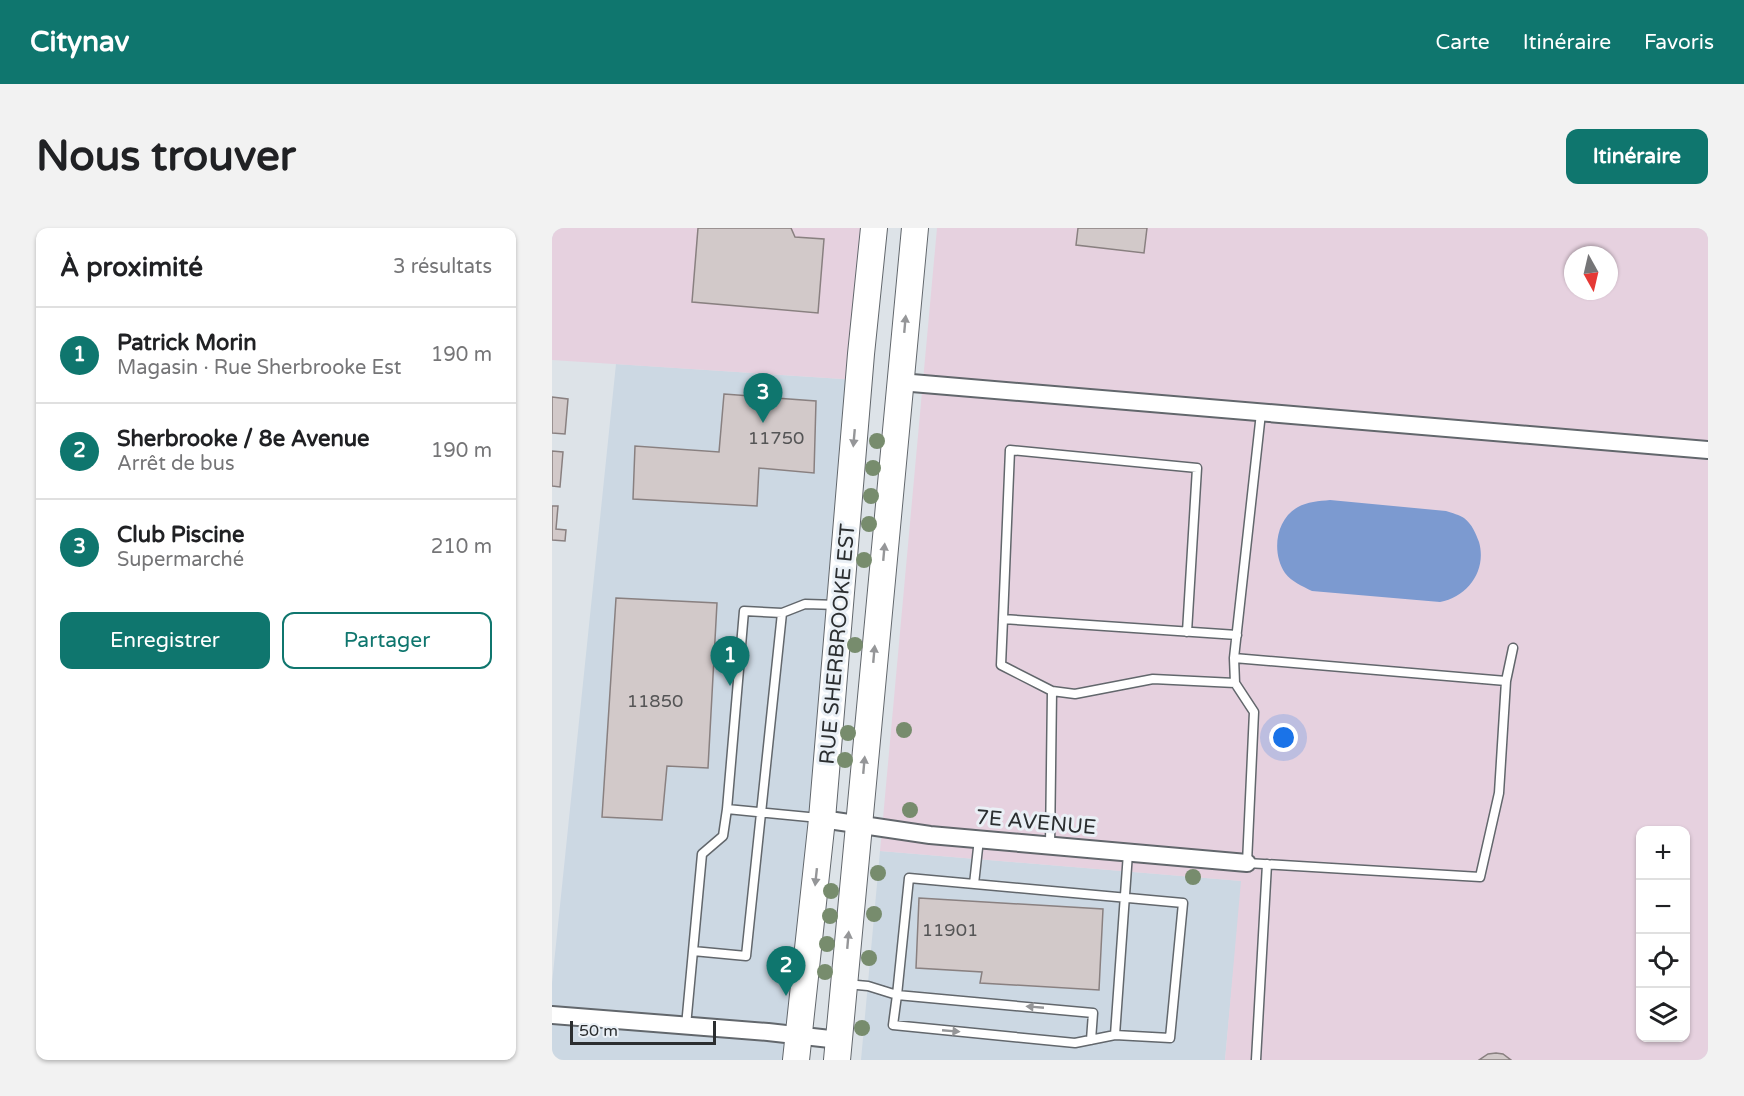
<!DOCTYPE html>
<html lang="fr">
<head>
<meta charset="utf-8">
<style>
	:root { --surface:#fff; --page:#f2f2f2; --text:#202124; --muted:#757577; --line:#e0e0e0; --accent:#0f766e }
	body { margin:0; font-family:"Varela Round",sans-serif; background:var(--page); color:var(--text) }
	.controls { position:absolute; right:18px; bottom:18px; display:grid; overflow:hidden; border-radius:12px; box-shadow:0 2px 4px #0004 }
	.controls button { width:54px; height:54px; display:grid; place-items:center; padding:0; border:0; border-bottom:2px solid var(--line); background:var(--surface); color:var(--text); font:30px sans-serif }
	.compass { position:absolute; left:1012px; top:18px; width:54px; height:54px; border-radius:50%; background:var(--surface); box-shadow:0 2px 4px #0004; rotate:172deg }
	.scale { position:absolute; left:18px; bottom:15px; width:146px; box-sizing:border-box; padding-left:6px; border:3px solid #2b2e30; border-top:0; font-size:16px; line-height:21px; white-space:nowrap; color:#2b2e30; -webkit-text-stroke:4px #eaf0f6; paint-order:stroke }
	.you { position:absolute; left:732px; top:510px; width:21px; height:21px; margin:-15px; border:4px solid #fff; border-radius:50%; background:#1a73e8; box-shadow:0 0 0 9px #1a73e833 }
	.badge { display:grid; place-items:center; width:39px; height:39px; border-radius:50%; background:var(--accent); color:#fff; font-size:20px; font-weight:700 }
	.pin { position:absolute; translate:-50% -50px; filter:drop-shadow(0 2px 3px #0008) }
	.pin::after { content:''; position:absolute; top:32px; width:21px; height:18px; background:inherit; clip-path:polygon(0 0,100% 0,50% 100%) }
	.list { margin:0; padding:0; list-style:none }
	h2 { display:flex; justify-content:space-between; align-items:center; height:78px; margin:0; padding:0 24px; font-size:26px }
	h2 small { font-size:20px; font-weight:400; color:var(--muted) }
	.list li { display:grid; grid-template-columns:39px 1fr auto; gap:18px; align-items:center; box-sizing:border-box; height:96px; padding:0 24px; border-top:2px solid var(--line) }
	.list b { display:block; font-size:22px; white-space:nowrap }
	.list p { margin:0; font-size:20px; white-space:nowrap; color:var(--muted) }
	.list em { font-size:20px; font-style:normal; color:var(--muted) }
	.actions { display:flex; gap:12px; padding:18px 24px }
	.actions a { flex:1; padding:14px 0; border:2px solid var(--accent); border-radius:12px; text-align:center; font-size:21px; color:var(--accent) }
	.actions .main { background:var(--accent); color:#fff }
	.icon { flex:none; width:33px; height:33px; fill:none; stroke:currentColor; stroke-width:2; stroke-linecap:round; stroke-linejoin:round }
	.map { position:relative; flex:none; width:1156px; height:832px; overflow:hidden; border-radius:12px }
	header { display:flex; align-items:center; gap:36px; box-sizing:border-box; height:84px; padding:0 30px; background:var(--accent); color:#fff }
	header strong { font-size:28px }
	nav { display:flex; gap:33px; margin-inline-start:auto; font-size:21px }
	.intro { display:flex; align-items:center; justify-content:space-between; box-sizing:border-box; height:144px; padding:0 36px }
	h1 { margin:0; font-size:42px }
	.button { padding:15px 27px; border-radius:12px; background:var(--accent); color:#fff; font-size:21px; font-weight:700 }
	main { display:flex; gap:36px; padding:0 36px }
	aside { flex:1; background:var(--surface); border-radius:12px; box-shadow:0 2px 4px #0004 }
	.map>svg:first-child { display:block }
</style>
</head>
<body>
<header>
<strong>Citynav</strong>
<nav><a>Carte</a><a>Itinéraire</a><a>Favoris</a></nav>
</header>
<div class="intro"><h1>Nous trouver</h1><a class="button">Itinéraire</a></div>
<main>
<aside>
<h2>À proximité<small>3 résultats</small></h2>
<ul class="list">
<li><span class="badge">1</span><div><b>Patrick Morin</b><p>Magasin · Rue Sherbrooke Est</p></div><em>190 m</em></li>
<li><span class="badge">2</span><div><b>Sherbrooke / 8e Avenue</b><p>Arrêt de bus</p></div><em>190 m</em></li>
<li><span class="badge">3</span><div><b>Club Piscine</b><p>Supermarché</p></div><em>210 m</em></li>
</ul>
<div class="actions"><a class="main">Enregistrer</a><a>Partager</a></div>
</aside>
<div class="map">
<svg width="1156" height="832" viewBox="0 0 1156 832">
	<rect width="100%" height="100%" fill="#dde3e8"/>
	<path fill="#ccd8e3" d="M64 136 306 152 239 832H0V755Z
		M328 623 690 653 673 832H309Z"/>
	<path fill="#e6d1df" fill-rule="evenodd" d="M0 0H322L306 152 0 132Z
		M385 0H1156V832H673L689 653 328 623ZM1021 27H1057V63H1021ZM1088 602H1134V810H1088Z"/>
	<path fill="#7c9ad0" d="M778 272 894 283C900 285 908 287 912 290 920 296 924 306 927 314 935 342 916 369 888 374L760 363C750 358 740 354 733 345 719 324 724 291 746 279 755 274 767 273 778 272Z"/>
	<path fill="#d2c9c9" stroke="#898080" stroke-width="1.5" d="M146 0H239L243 9 272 11 266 85 140 74Z
		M526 0H595L592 25 524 17Z
		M172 166 264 173 262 245 207 240 205 278 81 271 83 218 167 224Z
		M0 169 16 171 13 206 0 205Z
		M0 223 11 224 8 259 0 258Z
		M0 278H6L4 301 14 302 13 313 0 312Z
		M64 370 165 375 156 540 115 538 110 592 50 589Z
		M367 670 551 681 547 762 428 755 430 744 364 740Z
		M944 825 951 826 959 832H927L936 826Z"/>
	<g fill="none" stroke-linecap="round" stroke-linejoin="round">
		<g stroke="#62676c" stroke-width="11">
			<path id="lane" d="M451 391 449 437 500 463 498 618
				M635 404 645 240 458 222 451 391 685 407
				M682 430 954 453 947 565 928 649 695 635 702 484 683 455 682 430 709 185
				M954 453 961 420
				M500 463 523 466 601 451 683 455
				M175 581 192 383 230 385
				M422 656 427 611
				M141 723 194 728 230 385 253 376 286 377
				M294 756 316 758 345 767 357 650C448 658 540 667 631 675L618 810 563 807 576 625
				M134 798 150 626 171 608 175 581 267 590
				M539 812 541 785 345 767 341 797 523 815 563 807
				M704 832 715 636"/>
		</g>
		<g stroke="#62676c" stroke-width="20">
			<path id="street" d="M348 154 1156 222
				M270 591 378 607 695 635
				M0 787 216 804 287 812"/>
		</g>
		<g stroke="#62676c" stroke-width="28">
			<path id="primary" d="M244 832 270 591 309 126 322 0
				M285 832 363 0"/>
		</g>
		<use href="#lane" stroke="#fff" stroke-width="8"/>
		<use href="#street" stroke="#fff" stroke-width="16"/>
		<use href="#primary" stroke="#fff" stroke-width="26"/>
	</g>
	<g fill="#778c6d">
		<circle cx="325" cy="213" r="8"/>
		<circle cx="321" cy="240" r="8"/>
		<circle cx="319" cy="268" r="8"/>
		<circle cx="317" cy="296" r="8"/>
		<circle cx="312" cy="332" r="8"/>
		<circle cx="303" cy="417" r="8"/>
		<circle cx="352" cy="502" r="8"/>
		<circle cx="296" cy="505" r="8"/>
		<circle cx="293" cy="532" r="8"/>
		<circle cx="358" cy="582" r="8"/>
		<circle cx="326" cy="645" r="8"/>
		<circle cx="641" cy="649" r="8"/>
		<circle cx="279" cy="663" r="8"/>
		<circle cx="322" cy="686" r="8"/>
		<circle cx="278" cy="688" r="8"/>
		<circle cx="275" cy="716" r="8"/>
		<circle cx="317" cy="730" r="8"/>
		<circle cx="273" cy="744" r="8"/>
		<circle cx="310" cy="800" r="8"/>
	</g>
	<defs><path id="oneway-solid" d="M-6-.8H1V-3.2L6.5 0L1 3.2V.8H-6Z" transform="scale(1.5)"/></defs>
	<g fill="#959698">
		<use href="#oneway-solid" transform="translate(353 96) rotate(-85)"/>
		<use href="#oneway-solid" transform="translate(302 210) rotate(95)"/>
		<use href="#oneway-solid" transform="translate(332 324) rotate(-85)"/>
		<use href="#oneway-solid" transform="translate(322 426) rotate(-85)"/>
		<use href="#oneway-solid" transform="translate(312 537) rotate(-85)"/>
		<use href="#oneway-solid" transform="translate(264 649) rotate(96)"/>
		<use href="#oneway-solid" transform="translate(296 712) rotate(-85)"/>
		<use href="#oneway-solid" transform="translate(483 779) rotate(-175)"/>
		<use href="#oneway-solid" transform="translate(399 803) rotate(5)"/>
	</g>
	<g text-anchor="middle" stroke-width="6" stroke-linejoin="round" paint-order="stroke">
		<g font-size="18" fill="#555556">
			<text x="224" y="216">11750</text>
			<text x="103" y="479">11850</text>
			<text x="398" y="708">11901</text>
		</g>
		<g font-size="21" fill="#2b2e30" stroke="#eaf0f6">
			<text transform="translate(285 416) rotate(-85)" y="7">RUE SHERBROOKE EST</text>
			<text transform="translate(484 594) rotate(5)" y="7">7E AVENUE</text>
		</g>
	</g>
</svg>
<div class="controls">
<button>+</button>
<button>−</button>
<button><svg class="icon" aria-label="locate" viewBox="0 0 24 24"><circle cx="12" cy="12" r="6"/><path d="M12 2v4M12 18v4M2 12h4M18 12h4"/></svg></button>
<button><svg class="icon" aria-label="layers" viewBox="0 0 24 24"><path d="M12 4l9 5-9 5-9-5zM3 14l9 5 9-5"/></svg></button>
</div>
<svg class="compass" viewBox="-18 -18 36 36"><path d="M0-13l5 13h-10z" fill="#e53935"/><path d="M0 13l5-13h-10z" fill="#757577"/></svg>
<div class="scale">50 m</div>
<div class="you"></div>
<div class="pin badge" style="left:178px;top:458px">1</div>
<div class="pin badge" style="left:234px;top:768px">2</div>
<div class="pin badge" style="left:211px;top:195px">3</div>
</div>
</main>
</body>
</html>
